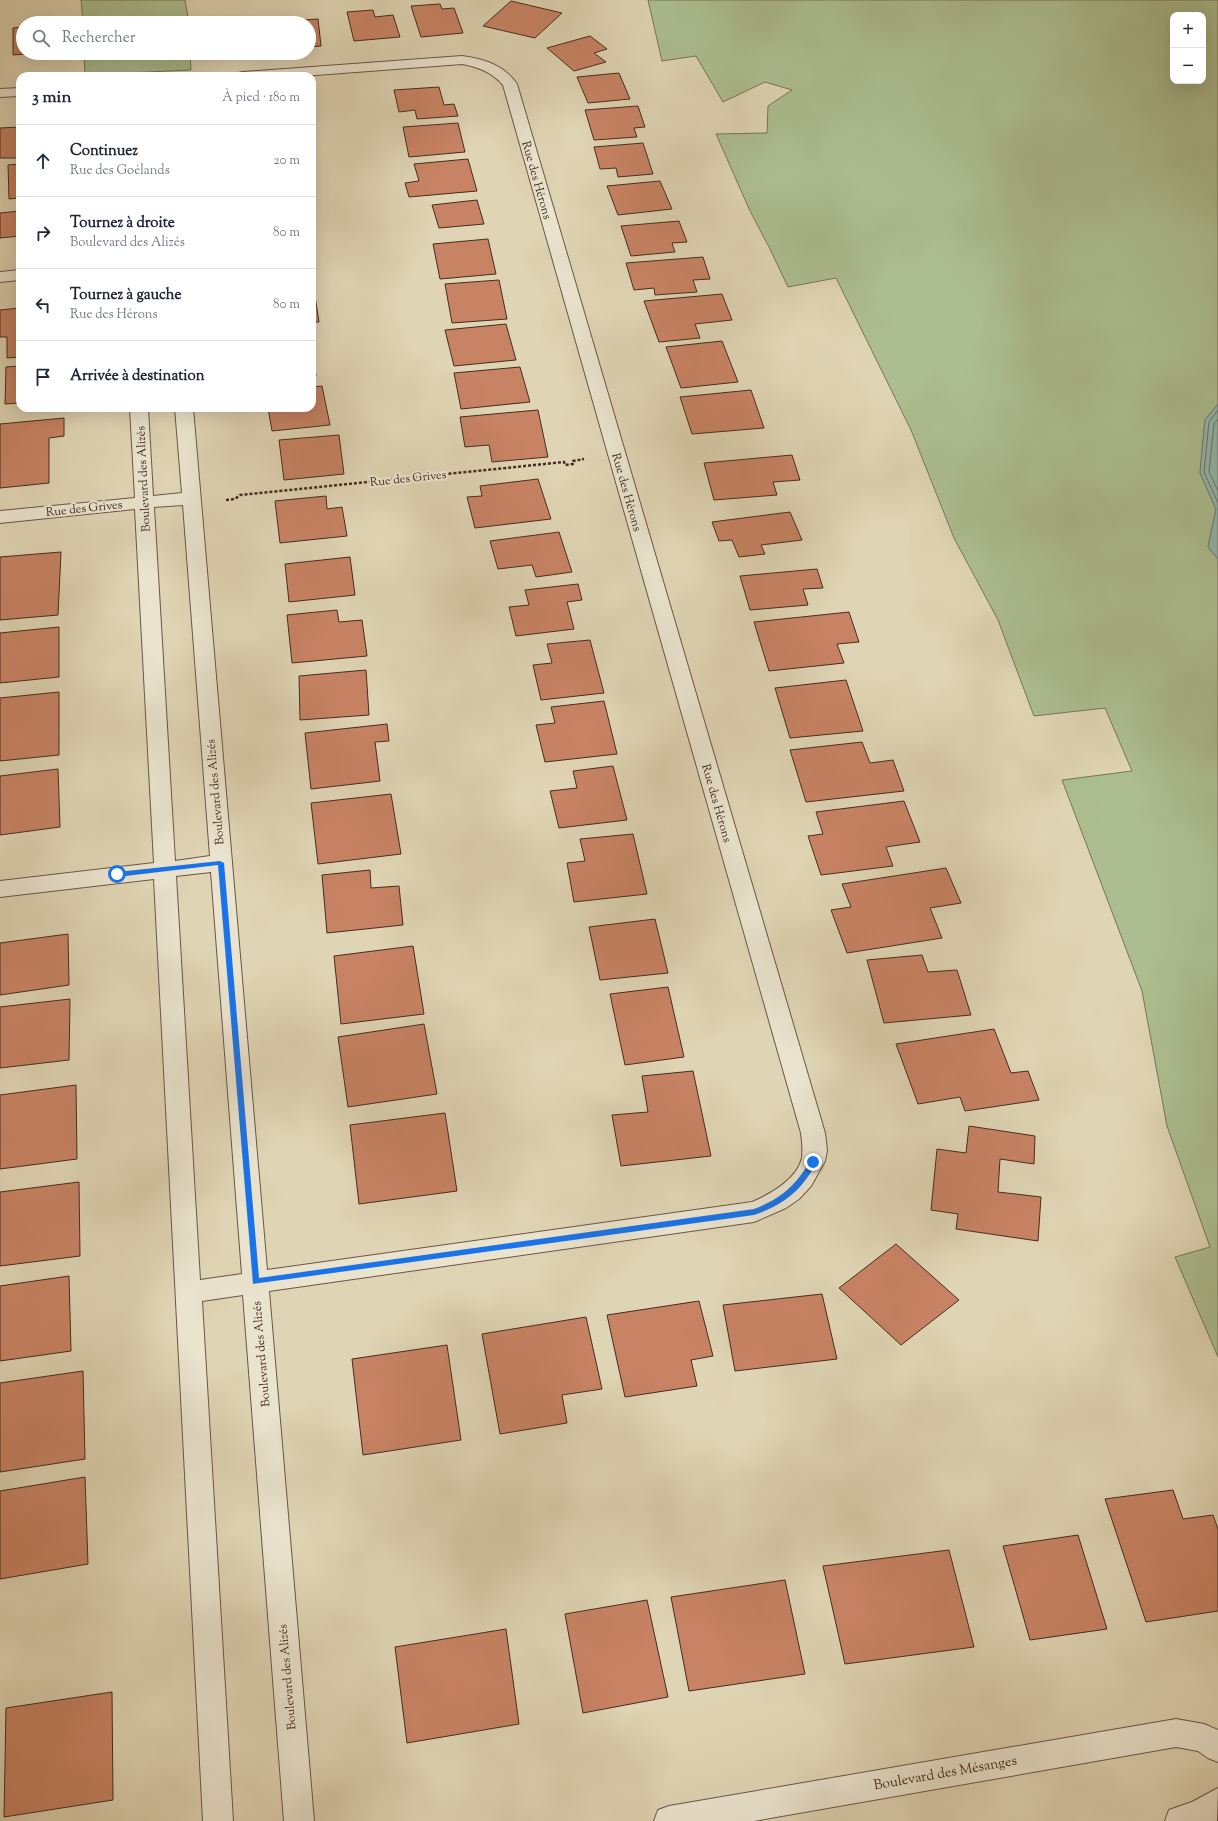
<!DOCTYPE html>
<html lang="fr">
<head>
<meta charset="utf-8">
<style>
	:root { --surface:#fff; --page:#f2f2f3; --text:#1f2937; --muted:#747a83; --line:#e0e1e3 }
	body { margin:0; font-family:"Sorts Mill Goudy",serif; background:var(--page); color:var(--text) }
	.controls { position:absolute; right:12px; top:12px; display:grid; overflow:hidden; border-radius:8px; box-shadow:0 4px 16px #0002 }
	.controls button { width:36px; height:36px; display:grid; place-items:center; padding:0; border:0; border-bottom:1px solid var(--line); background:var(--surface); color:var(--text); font:20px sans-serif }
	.stop { position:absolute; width:12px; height:12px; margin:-9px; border:3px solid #1a73e8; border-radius:50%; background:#fff }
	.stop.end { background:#1a73e8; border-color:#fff; box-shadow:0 1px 4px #0008 }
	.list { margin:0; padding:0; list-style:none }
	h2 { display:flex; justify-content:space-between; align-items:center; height:52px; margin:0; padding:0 16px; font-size:17px }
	h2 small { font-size:13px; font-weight:400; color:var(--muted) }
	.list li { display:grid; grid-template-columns:26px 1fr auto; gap:12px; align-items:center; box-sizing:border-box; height:72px; padding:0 16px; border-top:1px solid var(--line) }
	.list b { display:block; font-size:15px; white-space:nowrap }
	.list p { margin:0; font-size:13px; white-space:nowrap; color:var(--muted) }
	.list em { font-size:13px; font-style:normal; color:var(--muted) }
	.icon { flex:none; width:22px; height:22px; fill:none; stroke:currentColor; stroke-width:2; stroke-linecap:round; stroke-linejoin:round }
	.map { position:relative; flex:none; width:1218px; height:1821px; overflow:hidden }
	.search { position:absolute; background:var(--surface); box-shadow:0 4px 16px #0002; left:16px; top:16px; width:300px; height:44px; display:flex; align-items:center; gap:10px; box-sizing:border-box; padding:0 14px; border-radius:22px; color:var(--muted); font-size:15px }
	.panel { position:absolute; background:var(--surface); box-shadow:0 4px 16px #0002; left:16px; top:72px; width:300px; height:340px; border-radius:12px }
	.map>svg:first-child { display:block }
</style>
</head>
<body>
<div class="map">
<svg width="1218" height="1821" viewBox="0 0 1218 1821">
	<rect width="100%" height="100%" fill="#dfd4b3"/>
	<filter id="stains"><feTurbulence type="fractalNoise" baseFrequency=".005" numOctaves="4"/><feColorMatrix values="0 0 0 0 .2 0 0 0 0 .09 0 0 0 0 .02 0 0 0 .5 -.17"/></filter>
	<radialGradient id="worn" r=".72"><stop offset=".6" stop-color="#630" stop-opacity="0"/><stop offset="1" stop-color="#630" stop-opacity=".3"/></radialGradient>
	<path fill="#acbe91" stroke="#787558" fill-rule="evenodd" d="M81 0H185L189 23H83Z
		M648 0H1218V404L1205 420 1200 473 1216 509 1208 547 1218 559V1357L1175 1257 1210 1247 1167 1126 1142 991 1062 780 1132 771 1105 708 1034 716 998 620 954 538 911 430 836 278 788 287 770 249 750 211 716 134 767 133 768 106 792 90 765 82 723 102 696 56 662 61ZM1173 15H1203V81H1173Z
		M84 53H190L191 70 85 75Z"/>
	<path fill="#93b8ae" stroke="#738075" d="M1218 404V559L1208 547 1216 509 1200 473 1205 420Z"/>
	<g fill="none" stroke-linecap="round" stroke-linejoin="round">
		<path stroke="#6c7267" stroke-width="1" d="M1218 410 1209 422 1204 472 1218 503
			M1218 419 1214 424 1209 472 1218 491"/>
	</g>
	<path fill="#c88364" stroke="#442c20" d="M511 1 562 13 535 38 483 26Z
		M440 4 442 9 454 8 463 33 421 37 411 6Z
		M373 10 375 17 393 15 400 37 354 41 347 12Z
		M318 19 321 46 309 47V23H273V22Z
		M23 27V53H36L13 55V28Z
		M590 36 607 49 594 53 606 62 574 71 547 48Z
		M619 73 630 99 588 103 577 77Z
		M439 87 444 105 454 104 458 116 417 119 415 110 399 112 394 90Z
		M638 106 645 127 634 128 637 137 594 140 585 110Z
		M458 123 465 152 409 157 403 127Z
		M20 127V158H0V128Z
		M643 143 653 174 618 177 616 168 600 169 594 147Z
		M468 159 477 191 409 197 405 183 419 181 414 164Z
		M20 164V198L9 199 8 165Z
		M660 181 672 209 618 215 607 186Z
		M477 200 484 224 439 228 432 205Z
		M20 211V236L0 238V213Z
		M679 221 687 242 672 243 675 252 631 256 621 226Z
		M488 239 496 274 440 279 433 244Z
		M703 257 710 279 693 280 697 292 655 295 654 288 634 290 626 263Z
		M499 280 507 319 452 323 445 284Z
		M722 294 732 320 695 324 700 338 659 342 644 301Z
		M315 296 319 322H312V297Z
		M20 308V357L7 358V337H0V310Z
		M506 324 516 360 454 366 445 330Z
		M722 341 738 382 681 388 666 347Z
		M312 346 316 376H312Z
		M20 366V403L5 404 6 367Z
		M520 367 530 402 461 409 454 373Z
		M322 386 330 425 272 431 268 408H312V387Z
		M751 390 764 428 692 434 680 397Z
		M538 410 548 457 492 462 489 445 465 447 460 417Z
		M64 418V436L49 438V483L0 488V424Z
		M339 435 344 474 284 480 279 440Z
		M792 455 800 480 773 482 777 495 714 500 704 463Z
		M538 479 551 519 475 528 467 497 482 496 480 486Z
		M326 496 327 509 342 507 347 536 280 543 275 501Z
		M790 512 802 540 761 545 765 554 739 557 732 540 719 541 712 522Z
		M559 532 572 572 536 577 532 565 498 569 490 541Z
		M61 552 58 615 0 620V557Z
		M350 557 355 595 289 602 285 564Z
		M817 569 823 588 803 589 808 605 750 610 740 576Z
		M578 584 582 600 567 602 574 629 516 636 509 607 529 605 525 590Z
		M337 610 339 622 362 620 367 656 292 663 287 615Z
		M849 612 859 642 837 644 844 663 769 671 754 622Z
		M59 627V677L0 683V633Z
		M590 640 604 693 541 700 533 665 552 663 547 644Z
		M366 670 369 715 300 720 299 676Z
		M846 680 863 731 790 738 775 688Z
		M59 692V755L0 761V698Z
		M604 701 617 754 545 762 536 725 555 723 551 707Z
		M387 724 389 741 375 742 380 781 311 789 305 733Z
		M862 742 870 763 893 760 904 791 806 802 790 750Z
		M613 766 627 820 559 828 550 791 577 788 573 771Z
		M58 769 60 827 0 835V776Z
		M391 794 401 854 318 864 311 803Z
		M904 801 920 842 886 847 893 866 821 875 808 836 823 834 816 812Z
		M633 834 647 894 574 902 567 863 585 861 580 839Z
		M946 868 961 903 930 908 942 938 847 953 831 910 851 907 842 884Z
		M370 870 371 888 399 886 403 925 327 933 322 875Z
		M655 919 668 973 600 980 589 927Z
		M68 934 69 985 0 995V943Z
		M413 946 424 1014 341 1024 334 956Z
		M922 955 928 972 957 970 971 1015 884 1023 867 960Z
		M668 987 684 1057 625 1065 610 994Z
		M70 999 69 1060 0 1068V1007Z
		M424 1024 437 1094 348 1107 338 1037Z
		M994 1029 1011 1073 1028 1071 1039 1100 965 1111 960 1097 918 1104 896 1044Z
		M693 1071 711 1156 621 1166 612 1115 648 1112 642 1076Z
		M76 1085 77 1159 0 1169V1095Z
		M445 1113 457 1191 359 1204 350 1125Z
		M969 1126 1035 1136 1034 1164 1000 1159 998 1192 1041 1197 1038 1241 956 1229 958 1214 931 1210 937 1149 966 1153Z
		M79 1182 80 1256 0 1266V1192Z
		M896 1244 959 1300 901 1345 839 1288Z
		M69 1276 71 1351 0 1361V1286Z
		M822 1294 837 1359 735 1371 723 1305Z
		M699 1301 713 1356 691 1360 697 1386 625 1397 607 1315Z
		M586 1317 602 1389 562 1395 567 1423 500 1434 482 1334Z
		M447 1345 461 1440 363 1455 352 1359Z
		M83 1371 85 1459 0 1472V1383Z
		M85 1477 88 1564 0 1579V1491Z
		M1173 1490 1183 1519 1213 1515 1218 1529V1611L1146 1622 1105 1499Z
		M1078 1535 1107 1629 1030 1640 1003 1546Z
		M949 1550 974 1647 845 1664 823 1566Z
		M785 1580 805 1674 689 1691 671 1597Z
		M647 1600 668 1697 583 1713 565 1614Z
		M506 1629 519 1724 407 1743 395 1647Z
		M112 1692 113 1800 4 1817 6 1708Z"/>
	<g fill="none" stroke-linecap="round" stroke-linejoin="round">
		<g stroke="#6b5645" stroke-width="2">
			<path id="minor" d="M462 56C484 59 504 65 517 84L825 1133 827 1150 825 1161 811 1186 799 1199 786 1208 754 1222 269 1291 314 1821H284L243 1295 202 1301 233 1821H203L154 879 0 897V881L154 863 135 509 0 523V511L135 498 130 408H148L153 496 182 493 175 408H193L267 1270 752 1202C771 1194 797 1179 802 1158 803 1150 802 1141 801 1133L503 85C492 72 478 67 462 64L303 76H236L238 73 243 72ZM183 505 210 856 175 861 154 507ZM211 872 242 1274 200 1280 176 876Z
				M20 88V96L0 97V89Z
				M20 270V280L0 282V272Z
				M1176 1719 1204 1724 1218 1730V1762L1208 1758 1198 1751 1176 1747 754 1821H654L658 1810 669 1806Z
				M1218 1788 1217 1821H1165L1169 1810 1192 1802Z"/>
		</g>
		<path stroke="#442c20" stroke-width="2" stroke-dasharray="2 1.5" stroke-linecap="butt" d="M582 459H584"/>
		<path stroke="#442c20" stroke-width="2.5" stroke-dasharray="3 2" stroke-linecap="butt" d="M226 500 235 499 240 495 564 462 565 465 573 464V461L584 459"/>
		<use href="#minor" fill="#eae3ce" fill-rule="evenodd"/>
	</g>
	<path fill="#1a73e8" d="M220 861 224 863 259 1278 754 1209C782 1198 795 1186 811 1160L813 1159 817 1162C801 1191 785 1204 754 1215L253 1284 218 865 117 877 114 874 117 872Z"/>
	<g text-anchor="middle" stroke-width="4" stroke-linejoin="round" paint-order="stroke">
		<g font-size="12" fill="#442c20" stroke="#eae3ce">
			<text transform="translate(537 180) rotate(74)" y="4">Rue des Hérons</text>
			<text transform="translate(408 478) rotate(-6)" y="4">Rue des Grives</text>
			<text transform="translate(143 479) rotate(-93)" y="4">Boulevard des Alizés</text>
			<text transform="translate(627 492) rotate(74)" y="4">Rue des Hérons</text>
			<text transform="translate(84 508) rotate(-6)" y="4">Rue des Grives</text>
			<text transform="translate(215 792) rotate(-95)" y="4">Boulevard des Alizés</text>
			<text transform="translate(717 803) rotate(74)" y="4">Rue des Hérons</text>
			<text transform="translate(261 1354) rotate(-95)" y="4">Boulevard des Alizés</text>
			<text transform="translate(287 1677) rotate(-95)" y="4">Boulevard des Alizés</text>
		</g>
		<g font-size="14" fill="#442c20" stroke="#eae3ce">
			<text transform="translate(945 1772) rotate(-10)" y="5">Boulevard des Mésanges</text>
		</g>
	</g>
	<rect width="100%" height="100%" filter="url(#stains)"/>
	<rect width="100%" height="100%" fill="url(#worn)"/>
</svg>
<div class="controls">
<button>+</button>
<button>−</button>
</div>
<div class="stop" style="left:117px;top:874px"></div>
<div class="stop end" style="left:813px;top:1162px"></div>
<div class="search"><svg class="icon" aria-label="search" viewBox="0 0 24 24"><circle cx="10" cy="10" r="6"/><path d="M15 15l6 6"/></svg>Rechercher</div>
<section class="panel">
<h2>3 min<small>À pied · 180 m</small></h2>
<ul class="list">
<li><svg class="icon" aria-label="ahead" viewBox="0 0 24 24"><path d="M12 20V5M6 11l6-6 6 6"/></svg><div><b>Continuez</b><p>Rue des Goélands</p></div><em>20 m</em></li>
<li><svg class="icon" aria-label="right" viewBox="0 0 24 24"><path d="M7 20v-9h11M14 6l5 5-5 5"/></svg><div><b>Tournez à droite</b><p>Boulevard des Alizés</p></div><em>80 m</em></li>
<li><svg class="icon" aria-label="left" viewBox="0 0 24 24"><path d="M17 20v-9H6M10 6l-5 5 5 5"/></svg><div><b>Tournez à gauche</b><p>Rue des Hérons</p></div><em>80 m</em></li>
<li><svg class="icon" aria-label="arrive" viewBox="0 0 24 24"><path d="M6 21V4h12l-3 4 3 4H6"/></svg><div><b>Arrivée à destination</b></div></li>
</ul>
</section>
</div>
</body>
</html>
